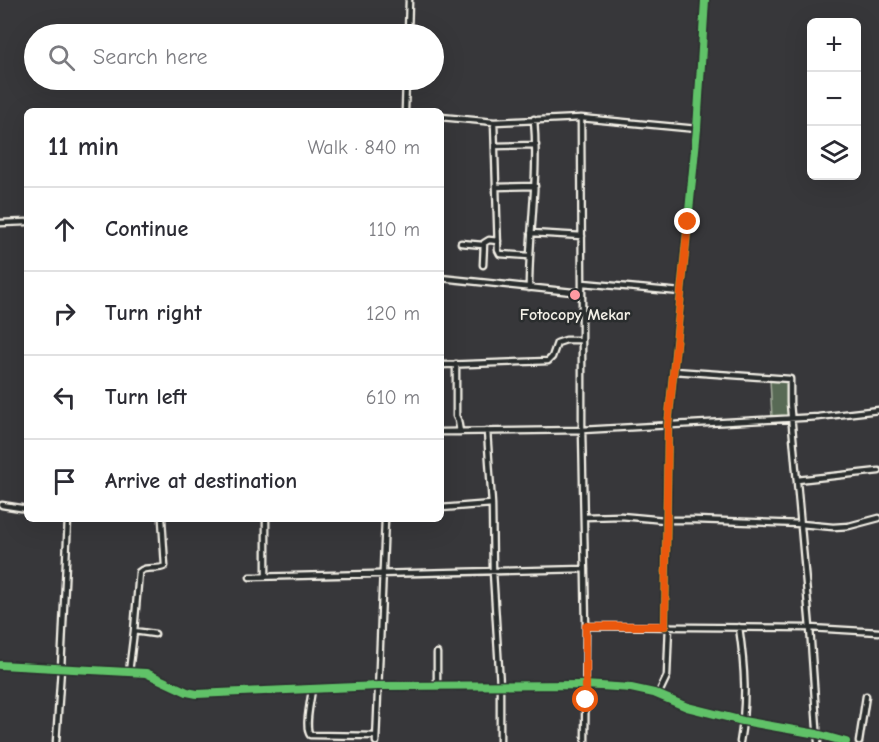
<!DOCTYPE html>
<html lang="en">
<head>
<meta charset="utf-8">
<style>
	:root { --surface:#fff; --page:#f2f2f3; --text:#2b2b33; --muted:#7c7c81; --line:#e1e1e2 }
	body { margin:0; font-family:"Comic Neue",sans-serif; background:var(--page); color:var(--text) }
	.controls { position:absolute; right:18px; top:18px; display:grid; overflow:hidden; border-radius:9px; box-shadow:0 6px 24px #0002 }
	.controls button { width:54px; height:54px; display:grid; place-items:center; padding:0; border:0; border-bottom:2px solid var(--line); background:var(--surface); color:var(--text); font:30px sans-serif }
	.stop { position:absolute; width:18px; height:18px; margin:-14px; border:4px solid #ea580c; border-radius:50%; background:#fff }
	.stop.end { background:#ea580c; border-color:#fff; box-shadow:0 2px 6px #0008 }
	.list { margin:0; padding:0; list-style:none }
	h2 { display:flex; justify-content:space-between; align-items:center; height:78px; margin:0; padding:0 24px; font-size:26px }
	h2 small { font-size:20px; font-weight:400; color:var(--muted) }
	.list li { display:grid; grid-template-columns:39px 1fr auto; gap:18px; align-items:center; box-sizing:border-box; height:84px; padding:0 24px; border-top:2px solid var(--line) }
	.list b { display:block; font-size:22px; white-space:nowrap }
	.list em { font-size:20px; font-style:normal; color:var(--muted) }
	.icon { flex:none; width:33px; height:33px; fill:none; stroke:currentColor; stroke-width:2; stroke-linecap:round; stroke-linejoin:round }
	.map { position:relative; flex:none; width:879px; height:742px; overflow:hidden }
	.search { position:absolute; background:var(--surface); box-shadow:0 6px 24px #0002; left:24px; top:24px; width:420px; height:66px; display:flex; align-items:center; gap:15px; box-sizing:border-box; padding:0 21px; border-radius:33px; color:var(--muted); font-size:22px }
	.panel { position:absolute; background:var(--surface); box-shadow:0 6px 24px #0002; left:24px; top:108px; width:420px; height:414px; border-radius:9px }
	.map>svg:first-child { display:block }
</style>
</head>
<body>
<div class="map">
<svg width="879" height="742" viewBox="0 0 879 742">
	<rect width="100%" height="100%" fill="#37373a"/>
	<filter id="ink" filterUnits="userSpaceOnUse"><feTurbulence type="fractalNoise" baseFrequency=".0167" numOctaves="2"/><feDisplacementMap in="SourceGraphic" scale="12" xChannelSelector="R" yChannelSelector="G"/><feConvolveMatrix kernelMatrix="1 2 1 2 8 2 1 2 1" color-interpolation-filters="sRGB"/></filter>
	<g filter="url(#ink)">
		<path fill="#596a54" stroke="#a6ae9e" stroke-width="1.5" d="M770 379 788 380 791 416 772 418Z"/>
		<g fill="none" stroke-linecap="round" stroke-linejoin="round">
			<g stroke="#f4f1e8" stroke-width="9">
				<path id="minor" d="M408 34 409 0
					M405 111 406 80
					M441 117 494 122 581 118 697 129
					M581 118 582 293
					M494 122 498 250 500 254 529 256
					M495 146 536 145
					M496 187 535 186
					M0 223 27 222
					M531 233 582 236
					M461 243 483 245
					M483 265 484 243 489 240 498 241
					M441 278 582 293V430L818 417 879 410
					M583 283 681 292
					M529 288C529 231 539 176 534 119
					M456 364V416L458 420 460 432
					M441 365 548 361 552 357 557 343 566 340H581
					M674 371 790 379V403L810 628 818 742
					M487 431 492 504 493 572 500 685V742
					M441 432 582 430 586 626 585 742
					M797 480 879 471
					M2 505 27 509
					M441 508 492 504
					M584 517 621 516 665 520H695L801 524 833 527 849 526 879 518
					M266 576V519
					M250 577 585 569
					M586 626 810 628 879 632
					M665 626 668 426 697 129 705 0
					M739 627C745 669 747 701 740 742
					M134 631 139 572C146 565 157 571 165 566L162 519
					M437 653V686
					M0 665 146 673 187 692 197 694 378 686 585 685 631 688 654 693 687 707 743 721 817 734 846 742
					M129 672 134 631 155 634
					M312 689C311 701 304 726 310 735L376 736
					M658 695 667 676 669 626
					M56 742 61 669 68 519
					M376 742 385 519
					M859 742 866 696"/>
			</g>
			<use href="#minor" stroke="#2a2d2e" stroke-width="4.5"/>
			<g stroke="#2a2d2e" stroke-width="11">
				<path id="cycleway" d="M665 626 668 426 697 129 705 0
					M0 665 146 673 187 692 197 694 378 686 585 685 631 688 654 693 687 707 743 721 817 734 846 742"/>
			</g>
			<use href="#cycleway" stroke="#61c268" stroke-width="8"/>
		</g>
	</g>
	<g fill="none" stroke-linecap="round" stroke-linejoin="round" filter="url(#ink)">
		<path stroke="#ea580c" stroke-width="8" d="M586 700V626H665L668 426 688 222"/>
	</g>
	<circle fill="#ff9aa2" stroke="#2a2d2e" stroke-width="2" cx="575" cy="295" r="6"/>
	<g text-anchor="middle" stroke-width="5" stroke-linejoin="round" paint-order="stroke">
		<g font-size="16" font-weight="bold" fill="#f4f1e8" stroke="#2a2d2e">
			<text x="575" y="320">Fotocopy Mekar</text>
		</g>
	</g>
</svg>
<div class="controls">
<button>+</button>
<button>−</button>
<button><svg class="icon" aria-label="layers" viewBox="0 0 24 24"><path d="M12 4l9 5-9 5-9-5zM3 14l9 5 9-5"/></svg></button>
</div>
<div class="stop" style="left:586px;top:700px"></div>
<div class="stop end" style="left:688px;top:222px"></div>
<div class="search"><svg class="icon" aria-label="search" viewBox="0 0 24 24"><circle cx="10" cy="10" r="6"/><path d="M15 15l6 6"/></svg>Search here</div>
<section class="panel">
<h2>11 min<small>Walk · 840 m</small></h2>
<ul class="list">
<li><svg class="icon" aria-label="ahead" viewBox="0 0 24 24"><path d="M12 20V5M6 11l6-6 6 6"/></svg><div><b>Continue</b></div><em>110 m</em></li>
<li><svg class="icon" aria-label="right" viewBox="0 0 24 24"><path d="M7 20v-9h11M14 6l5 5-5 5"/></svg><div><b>Turn right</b></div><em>120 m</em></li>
<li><svg class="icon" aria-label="left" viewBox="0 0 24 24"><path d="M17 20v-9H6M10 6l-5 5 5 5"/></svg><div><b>Turn left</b></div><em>610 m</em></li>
<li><svg class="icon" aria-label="arrive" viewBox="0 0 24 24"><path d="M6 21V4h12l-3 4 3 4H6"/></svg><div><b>Arrive at destination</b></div></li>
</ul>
</section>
</div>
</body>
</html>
